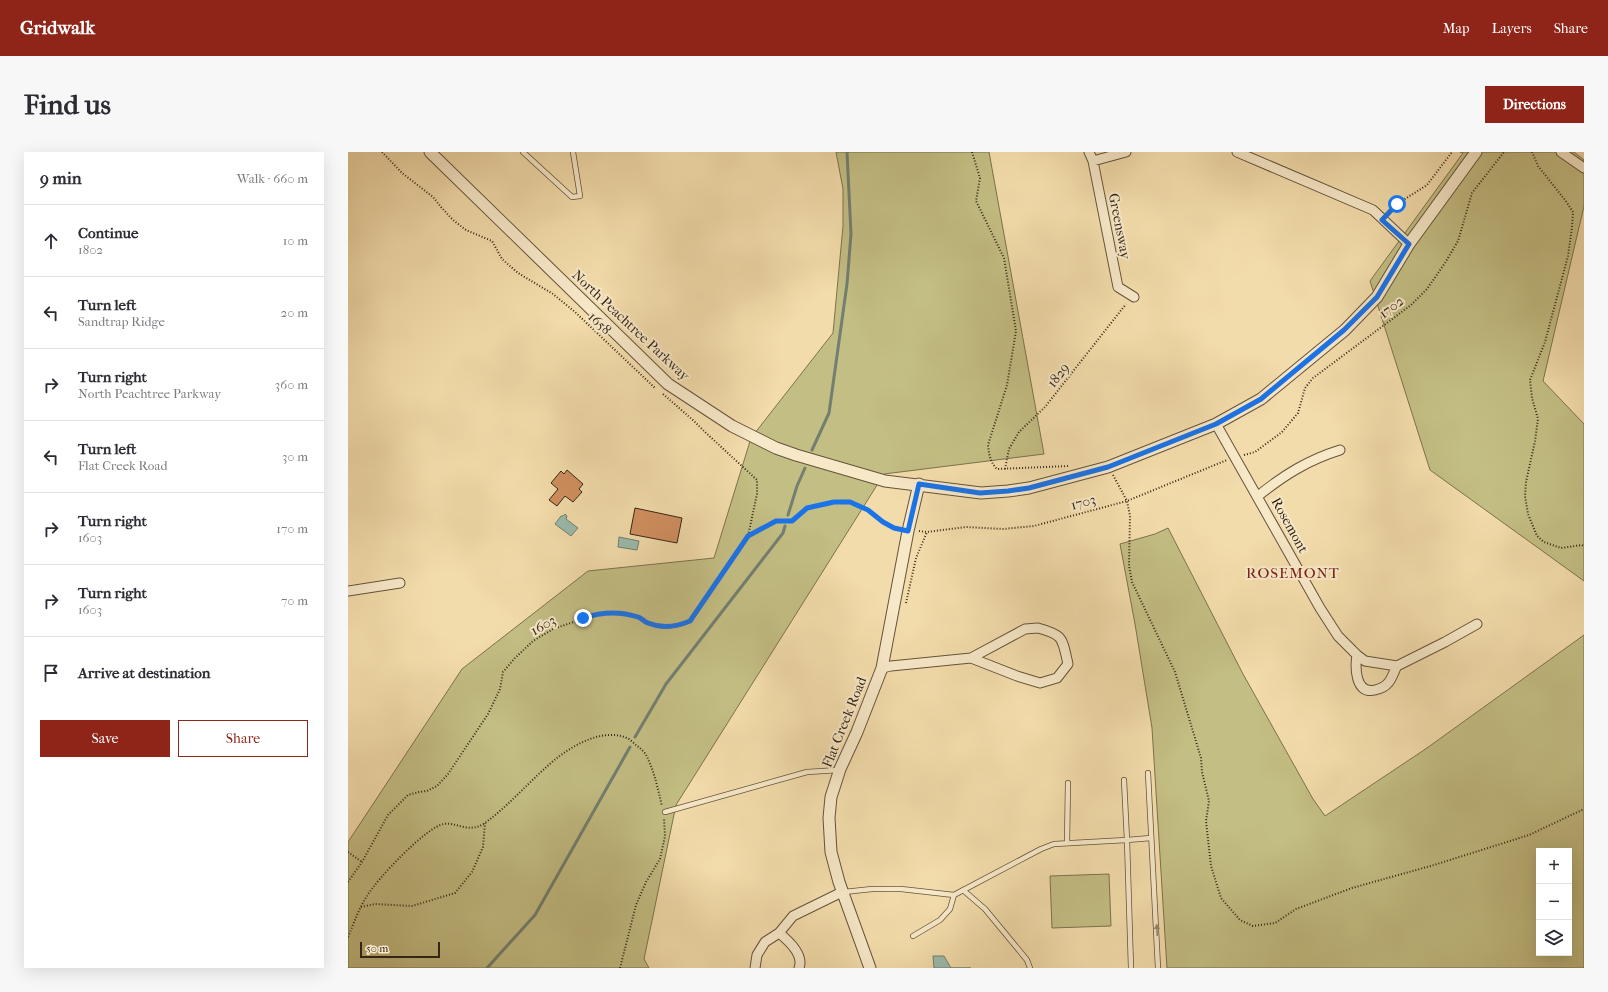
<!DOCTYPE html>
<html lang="en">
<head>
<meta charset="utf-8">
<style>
	:root { --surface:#fff; --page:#f7f7f7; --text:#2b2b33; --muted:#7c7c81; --line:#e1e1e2; --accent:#8f2418 }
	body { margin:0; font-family:"IM FELL French Canon",serif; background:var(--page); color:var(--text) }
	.controls { position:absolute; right:12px; bottom:12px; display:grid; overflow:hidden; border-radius:0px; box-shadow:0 4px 16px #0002 }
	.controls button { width:36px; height:36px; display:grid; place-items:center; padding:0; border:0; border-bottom:1px solid var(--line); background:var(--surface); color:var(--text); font:20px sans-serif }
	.scale { position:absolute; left:12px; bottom:10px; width:80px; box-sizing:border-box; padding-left:4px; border:2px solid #352517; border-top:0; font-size:11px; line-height:14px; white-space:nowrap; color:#352517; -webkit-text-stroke:3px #f7e8c8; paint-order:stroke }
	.stop { position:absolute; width:12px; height:12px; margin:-9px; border:3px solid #1a73e8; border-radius:50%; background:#fff }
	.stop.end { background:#1a73e8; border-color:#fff; box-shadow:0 1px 4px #0008 }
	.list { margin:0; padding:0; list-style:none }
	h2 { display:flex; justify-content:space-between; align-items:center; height:52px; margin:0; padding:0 16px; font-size:17px }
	h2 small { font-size:13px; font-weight:400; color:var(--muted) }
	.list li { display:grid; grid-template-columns:26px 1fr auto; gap:12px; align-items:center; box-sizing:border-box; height:72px; padding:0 16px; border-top:1px solid var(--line) }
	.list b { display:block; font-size:15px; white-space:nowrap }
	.list p { margin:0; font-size:13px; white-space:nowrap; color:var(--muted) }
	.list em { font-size:13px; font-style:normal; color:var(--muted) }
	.actions { display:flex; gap:8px; padding:12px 16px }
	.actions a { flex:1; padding:9px 0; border:1px solid var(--accent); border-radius:0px; text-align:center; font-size:14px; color:var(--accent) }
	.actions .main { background:var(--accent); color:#fff }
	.icon { flex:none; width:22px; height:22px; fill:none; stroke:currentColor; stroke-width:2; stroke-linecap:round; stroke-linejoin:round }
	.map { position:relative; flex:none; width:1236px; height:816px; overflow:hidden; border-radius:0px }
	header { display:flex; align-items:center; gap:24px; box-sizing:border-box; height:56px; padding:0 20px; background:var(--accent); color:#fff }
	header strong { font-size:19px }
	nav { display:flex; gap:22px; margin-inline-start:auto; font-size:14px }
	.intro { display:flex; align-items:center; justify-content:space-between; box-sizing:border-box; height:96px; padding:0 24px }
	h1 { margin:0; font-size:28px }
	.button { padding:10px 18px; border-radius:0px; background:var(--accent); color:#fff; font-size:14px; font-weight:700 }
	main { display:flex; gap:24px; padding:0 24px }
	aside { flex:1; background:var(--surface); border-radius:0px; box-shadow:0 4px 16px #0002 }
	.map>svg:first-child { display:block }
</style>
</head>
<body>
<header>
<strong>Gridwalk</strong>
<nav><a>Map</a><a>Layers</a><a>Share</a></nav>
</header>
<div class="intro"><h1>Find us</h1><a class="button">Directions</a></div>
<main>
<aside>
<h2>9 min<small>Walk · 660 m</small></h2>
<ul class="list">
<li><svg class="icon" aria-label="ahead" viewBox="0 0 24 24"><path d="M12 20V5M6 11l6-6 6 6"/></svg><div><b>Continue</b><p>1802</p></div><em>10 m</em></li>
<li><svg class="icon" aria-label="left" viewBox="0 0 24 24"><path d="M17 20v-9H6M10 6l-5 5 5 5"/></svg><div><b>Turn left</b><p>Sandtrap Ridge</p></div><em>20 m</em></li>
<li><svg class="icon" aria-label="right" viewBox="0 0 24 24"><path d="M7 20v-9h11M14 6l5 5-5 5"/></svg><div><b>Turn right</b><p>North Peachtree Parkway</p></div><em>360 m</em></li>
<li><svg class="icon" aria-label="left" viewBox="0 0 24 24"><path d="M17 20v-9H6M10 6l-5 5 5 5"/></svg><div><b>Turn left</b><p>Flat Creek Road</p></div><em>30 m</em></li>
<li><svg class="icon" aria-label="right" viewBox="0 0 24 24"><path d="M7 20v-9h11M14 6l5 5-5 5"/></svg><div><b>Turn right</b><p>1603</p></div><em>170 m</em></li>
<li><svg class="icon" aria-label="right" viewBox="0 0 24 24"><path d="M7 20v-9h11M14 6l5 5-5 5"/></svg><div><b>Turn right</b><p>1603</p></div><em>70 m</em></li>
<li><svg class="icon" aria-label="arrive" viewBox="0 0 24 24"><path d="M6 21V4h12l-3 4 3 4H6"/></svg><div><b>Arrive at destination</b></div></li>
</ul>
<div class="actions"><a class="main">Save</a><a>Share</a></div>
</aside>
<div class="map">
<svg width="1236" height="816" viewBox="0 0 1236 816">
	<rect width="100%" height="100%" fill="#f3dcab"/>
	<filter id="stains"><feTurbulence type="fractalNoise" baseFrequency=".005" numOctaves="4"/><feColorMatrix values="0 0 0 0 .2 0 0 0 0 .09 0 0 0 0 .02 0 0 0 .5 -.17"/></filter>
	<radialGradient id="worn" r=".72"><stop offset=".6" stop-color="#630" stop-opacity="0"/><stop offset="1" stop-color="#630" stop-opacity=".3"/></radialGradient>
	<path fill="#c3be83" stroke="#7c724d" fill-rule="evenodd" d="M488 0H641L696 302 536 322 328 653 296 807 301 816H0V690L114 517 240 419 366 406 403 286 485 181 495 74V37Z
		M1112 0H1226L1236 8V54L1195 229 1236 272V429L1082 318 1022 129 1115 1Z
		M820 376 895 522 965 647 977 664 1079 596 1236 483V816H819L804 576 787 472 772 392 807 382ZM1191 699H1221V801H1191Z
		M761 722 763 774 704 776 702 724Z"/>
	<path fill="#9bbbad" stroke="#727f71" d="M217 362 219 364 218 367 230 376 223 384 207 372 213 364H215Z
		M271 385 291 389 289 398 270 395Z
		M585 804H596L603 816H623H586Z"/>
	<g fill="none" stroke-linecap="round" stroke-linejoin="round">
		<path stroke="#727f71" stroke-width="3" d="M464 298 481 261 499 132 503 82 499 0
			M440 363 449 334 457 316
			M287 585 318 532 435 381 437 374
			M139 816 187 763 282 595"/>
	</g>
	<path fill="#d29060" stroke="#352517" d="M219 318 235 332 231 337 234 340 225 350 217 344 209 354 201 348 210 337 203 331 213 319 216 322Z
		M287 356 334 366 329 391 282 382Z"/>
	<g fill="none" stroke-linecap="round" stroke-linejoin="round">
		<g stroke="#64533c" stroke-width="6">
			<path id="service" d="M175 0 224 45 232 44 225 0
				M800 621 810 816
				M776 628 779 688 803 686
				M317 660 459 620 491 618
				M719 691 720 631
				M615 738 637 757 679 808 682 816
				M496 740 524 737H553L606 743 693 697 706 692 779 688 783 816
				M565 784 592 768 602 757 606 743"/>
		</g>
		<g stroke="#64533c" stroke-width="11">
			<path id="minor" d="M741 0 745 9 770 135 786 145
				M889 0 1025 58 1061 92
				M1213 0 1236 16
				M745 9 778 0
				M868 272 972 456 990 484 1009 503 1017 509 1049 514 1097 490 1129 472
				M910 344C936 323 960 308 992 298
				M0 439 52 431
				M690 476C716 483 714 486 720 512L709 526 692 531 669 524 623 506 677 477Z
				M1009 503C1007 515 1007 543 1027 538 1031 537 1037 535 1040 531 1044 527 1046 519 1049 514
				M534 516 543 514 623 506
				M431 781C441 789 456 803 451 816
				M407 816 409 803 417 790 431 781 445 764 494 740"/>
		</g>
		<g stroke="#64533c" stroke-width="13">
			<path id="tertiary" d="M82 0 320 232 384 274 428 296 448 303 537 329 633 341 660 339 681 336 760 315 868 272 913 247 997 178 1029 145 1061 92 1128 0
				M522 816 491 730 483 700 481 666 483 645 492 617 509 580 534 516 560 379 571 332"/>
		</g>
		<path stroke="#352517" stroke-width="2" stroke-dasharray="1 2" stroke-linecap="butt" d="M34 0 54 21 85 45 93 55 105 68 118 78 144 89 154 107 170 121 205 142 227 160 307 236
			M624 0 632 26 628 49 656 106 668 179 659 233 640 293C641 302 642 310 649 317L720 314
			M1184 0 1190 14 1217 48 1225 60 1224 75 1220 104 1197 190 1182 228 1184 246 1190 267 1187 289 1178 330 1177 344 1180 362 1189 384 1196 390 1213 396 1234 393 1236 394
			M1041 61 1049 52 1079 33 1104 0
			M315 242 346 269 357 280 409 328V342L400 384
			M896 303 907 300 934 280 950 261 957 236 965 226 1063 153 1079 137 1097 111 1110 89 1124 41 1156 0
			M657 317 661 297 671 280 697 255 778 152
			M765 323 779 349 782 364 781 414 784 430 827 520 853 606 854 620 861 649 858 669 863 714 873 746 892 768 905 774 927 771 948 757 1004 736 1086 713 1181 683 1236 657
			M571 379 579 380 618 375 655 377 686 374 779 349 879 308
			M558 451 568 406 579 380
			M0 700 14 710
			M0 730 14 710 40 663 60 643 71 640 79 639 89 634 100 622 140 562 152 537 155 520 167 506 185 489 205 477 252 461H270L291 465 299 471 320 476 330 474 342 469 400 384 428 369H444L459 356 486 351 502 350 520 358 535 370 550 377
			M13 755 27 752 64 754 107 741 124 720 135 695 137 671
			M0 785C6 771 11 756 19 744 28 728 79 674 96 672 109 670 121 682 137 671 163 652 184 626 209 606 227 592 256 576 279 586 282 587 285 591 288 593 293 597 298 601 300 607 307 622 310 638 314 654
			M272 816 288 753 298 730 312 707 317 684 316 666"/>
		<use href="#service" stroke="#f7e8c8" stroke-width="4.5"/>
		<use href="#minor" stroke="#f7e8c8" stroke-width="9"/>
		<use href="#tertiary" stroke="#f7e8c8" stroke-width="11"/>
	</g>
	<defs><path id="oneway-solid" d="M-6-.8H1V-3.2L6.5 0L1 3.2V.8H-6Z"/></defs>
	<use fill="#968670" href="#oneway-solid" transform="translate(809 778) rotate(-93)"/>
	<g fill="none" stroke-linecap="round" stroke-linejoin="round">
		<path stroke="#1a73e8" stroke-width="5" d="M235 466C253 460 272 459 290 465 294 466 296 470 300 471 315 477 328 475 342 469L400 384 428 369H444L459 356 486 350H502L520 358 535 370 546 376 560 379 571 332 632 341 660 339 681 336 760 315 868 272 913 247 996 178 1029 145 1061 92 1034 68 1049 52"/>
	</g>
	<g text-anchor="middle" stroke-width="4" stroke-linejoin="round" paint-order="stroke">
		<g font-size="14" fill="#352517" stroke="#f7e8c8">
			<text transform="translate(772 74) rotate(79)" y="5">Greensway</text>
			<text transform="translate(1043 155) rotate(-37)" y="5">1702</text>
			<text transform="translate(252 171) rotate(44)" y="5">1658</text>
			<text transform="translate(283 173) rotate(43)" y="5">North Peachtree Parkway</text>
			<text transform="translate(710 223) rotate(-52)" y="5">1829</text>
			<text transform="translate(735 350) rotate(-15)" y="5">1703</text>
			<text transform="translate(942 373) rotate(61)" y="5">Rosemont</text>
			<text transform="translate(195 473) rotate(-29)" y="5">1603</text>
			<text transform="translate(496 570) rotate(-68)" y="5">Flat Creek Road</text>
		</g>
		<g font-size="15" letter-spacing="1" fill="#7a1f14" stroke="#f7e8c8">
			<text x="945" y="426">ROSEMONT</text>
		</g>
	</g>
	<rect width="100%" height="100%" filter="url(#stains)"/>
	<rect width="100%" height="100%" fill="url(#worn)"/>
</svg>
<div class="controls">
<button>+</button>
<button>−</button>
<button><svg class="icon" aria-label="layers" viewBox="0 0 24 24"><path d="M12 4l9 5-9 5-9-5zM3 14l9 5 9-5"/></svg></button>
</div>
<div class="scale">50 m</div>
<div class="stop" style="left:1049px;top:52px"></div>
<div class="stop end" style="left:235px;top:466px"></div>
</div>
</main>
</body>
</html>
